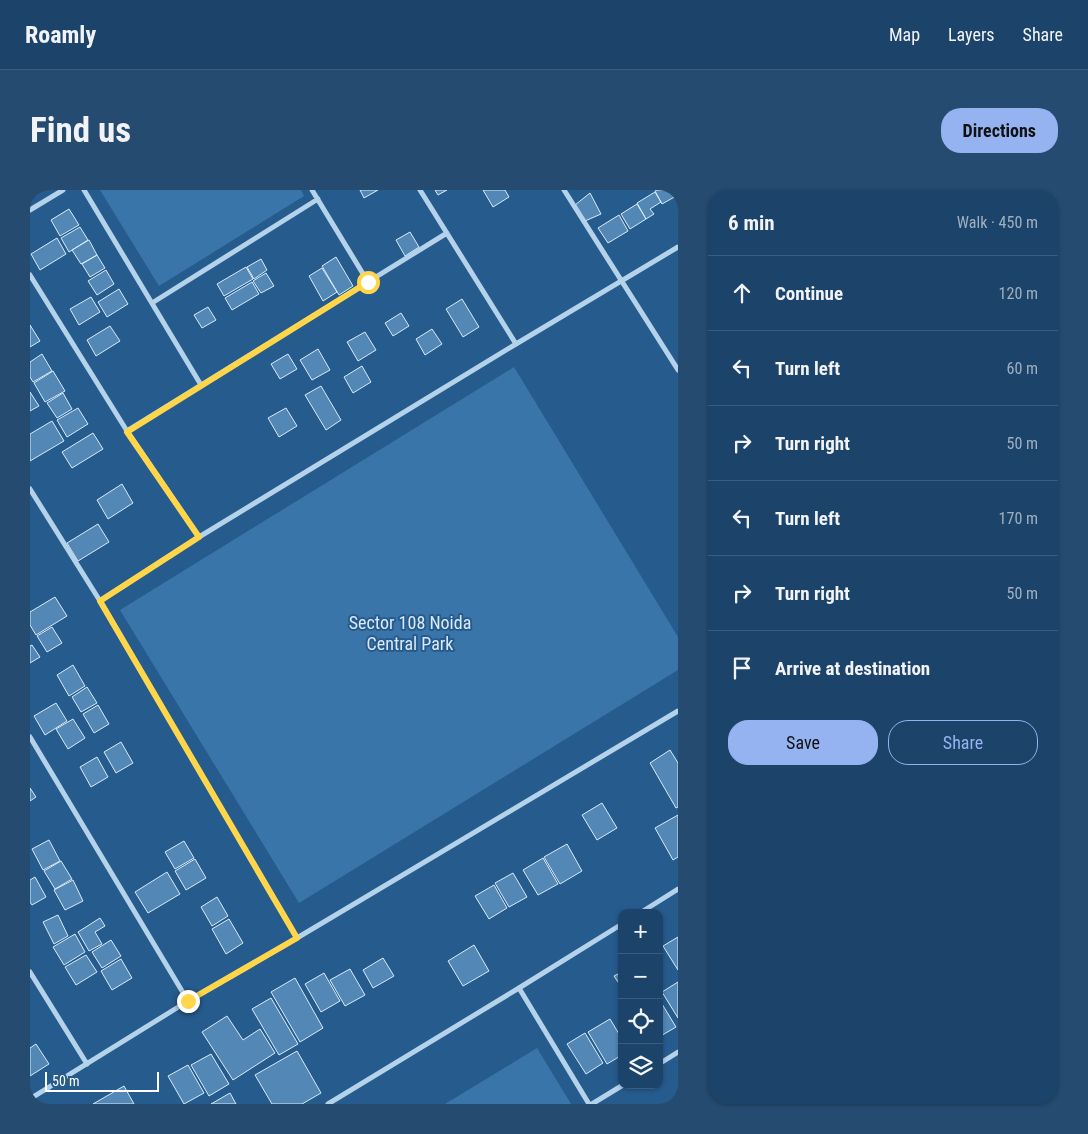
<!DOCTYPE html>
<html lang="en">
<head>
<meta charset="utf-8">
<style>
	:root { --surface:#1c446a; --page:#254b70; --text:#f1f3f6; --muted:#a0b0c1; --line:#3a5c7e; --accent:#95b2f1 }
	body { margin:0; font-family:"Roboto Condensed",sans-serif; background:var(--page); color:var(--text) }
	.controls { position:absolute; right:15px; bottom:15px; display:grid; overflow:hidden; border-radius:10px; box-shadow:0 1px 4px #0004 }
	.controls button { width:45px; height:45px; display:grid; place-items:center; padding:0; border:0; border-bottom:1px solid var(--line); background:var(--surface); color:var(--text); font:25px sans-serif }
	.scale { position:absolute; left:15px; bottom:12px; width:114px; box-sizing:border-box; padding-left:5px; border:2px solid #fff; border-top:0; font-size:14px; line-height:18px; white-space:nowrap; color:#fff; -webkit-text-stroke:4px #265b8d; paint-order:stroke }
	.stop { position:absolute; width:15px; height:15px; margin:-11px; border:4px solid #ffd54a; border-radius:50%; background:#fff }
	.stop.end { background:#ffd54a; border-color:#fff; box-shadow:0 1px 5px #0008 }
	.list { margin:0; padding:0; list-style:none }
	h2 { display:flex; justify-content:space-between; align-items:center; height:65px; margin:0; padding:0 20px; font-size:21px }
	h2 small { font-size:16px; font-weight:400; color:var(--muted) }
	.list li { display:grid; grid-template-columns:32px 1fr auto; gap:15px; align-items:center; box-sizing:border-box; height:75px; padding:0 20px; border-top:1px solid var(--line) }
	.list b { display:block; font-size:19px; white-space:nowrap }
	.list em { font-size:16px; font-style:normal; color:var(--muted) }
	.actions { display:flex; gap:10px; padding:15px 20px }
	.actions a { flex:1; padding:11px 0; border:1px solid var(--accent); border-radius:20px; text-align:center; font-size:18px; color:var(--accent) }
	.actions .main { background:var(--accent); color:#111 }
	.icon { flex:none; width:28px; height:28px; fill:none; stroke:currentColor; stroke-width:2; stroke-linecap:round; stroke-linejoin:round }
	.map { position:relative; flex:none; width:648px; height:914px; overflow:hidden; border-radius:20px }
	header { display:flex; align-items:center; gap:30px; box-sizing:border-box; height:70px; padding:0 25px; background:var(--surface); border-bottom:1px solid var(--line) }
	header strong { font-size:24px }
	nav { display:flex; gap:28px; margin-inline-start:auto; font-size:18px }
	.intro { display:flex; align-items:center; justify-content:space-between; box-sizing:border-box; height:120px; padding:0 30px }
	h1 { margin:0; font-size:35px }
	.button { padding:12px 22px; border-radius:20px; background:var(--accent); color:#111; font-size:18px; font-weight:700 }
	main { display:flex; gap:30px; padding:0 30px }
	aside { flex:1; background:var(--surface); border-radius:20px; box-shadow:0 1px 4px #0004 }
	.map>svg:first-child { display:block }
</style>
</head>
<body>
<header>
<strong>Roamly</strong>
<nav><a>Map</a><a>Layers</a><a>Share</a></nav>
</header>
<div class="intro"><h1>Find us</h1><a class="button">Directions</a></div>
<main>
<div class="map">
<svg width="648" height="914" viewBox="0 0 648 914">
	<rect width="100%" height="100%" fill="#265b8d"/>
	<path fill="#3a75aa" d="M70 0H271L274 6 129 96Z
		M484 177 648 447V480L269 713 90 420Z
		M507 858 541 914H415Z"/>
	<path fill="#5287b6" stroke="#daeaf8" d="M330 0H348L334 8Z
		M405 0H417L408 5Z
		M453 0H475L479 7 463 17Z
		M627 0H648V5L632 14 625 1Z
		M625 2 631 12 620 19 624 24 616 29 607 13Z
		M560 3 571 24 555 31 545 15Z
		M607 14 616 29 600 39 591 24Z
		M39 19 49 35 30 46 21 30Z
		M589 25 598 41 578 53 568 38Z
		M50 37 58 50 39 62 31 48Z
		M380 42 389 57 375 66 366 50Z
		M27 48 36 64 10 80 1 64Z
		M59 50 67 65 51 74 42 60Z
		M67 65 75 78 60 87 52 74Z
		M306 67 323 96 309 105 292 76Z
		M231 69 237 80 224 89 217 77Z
		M216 77 223 89 194 106 187 94Z
		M292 78 307 102 293 111 279 86Z
		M76 80 84 94 67 105 58 91Z
		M236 83 244 96 231 103 223 91Z
		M222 92 229 104 202 120 195 108Z
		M89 99 98 114 77 127 68 112Z
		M61 107 70 122 49 135 40 119Z
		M432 109 449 137 433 147 416 119Z
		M178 117 186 130 172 138 164 125Z
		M371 123 379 136 363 146 355 133Z
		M0 135 10 151 0 157Z
		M80 136 90 151 66 166 57 150Z
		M402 139 412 154 395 165 386 149Z
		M335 142 346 160 328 171 317 152Z
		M288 159 300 180 282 190 270 170Z
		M12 164 22 181 3 192 0 187V172Z
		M258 164 267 179 250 189 241 174Z
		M332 176 341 192 323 203 314 187Z
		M23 181 35 201 15 212 4 193Z
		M291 196 311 230 296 240 275 205Z
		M0 202 9 216 0 221Z
		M33 203 42 219 27 228 17 213Z
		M48 218 58 234 37 247 27 230Z
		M256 218 267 236 249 247 238 228Z
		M22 231 34 251 0 271V244Z
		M63 243 73 259 42 278 32 262Z
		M92 294 103 313 78 329 67 310Z
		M68 334 79 352 48 371 37 353Z
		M25 407 37 426 6 445 0 435V422Z
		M22 437 32 453 17 462 7 446Z
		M2 455 10 467 0 473V456Z
		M43 475 55 496 39 506 27 485Z
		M57 497 67 513 51 522 42 507Z
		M26 513 37 531 15 545 4 526Z
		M68 515 79 534 64 543 53 524Z
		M43 529 55 548 38 559 26 539Z
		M91 552 103 573 86 583 74 562Z
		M640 560 648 573V617L646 618 620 573Z
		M67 567 78 587 61 597 50 577Z
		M0 598 6 607 0 611Z
		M572 613 587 638 567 650 552 625Z
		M648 625V667L643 670 625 638Z
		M19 650 30 671 13 680 2 659Z
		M154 651 164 668 145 679 135 662Z
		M537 654 552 681 530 694 514 667Z
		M513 668 528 694 508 705 493 680Z
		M165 669 176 688 156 700 145 681Z
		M31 671 42 689 25 699 14 681Z
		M137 682 150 704 118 723 105 702Z
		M483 683 497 707 479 717 465 693Z
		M5 687 16 707 2 715 0 712V690Z
		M43 690 53 711 35 720 24 700Z
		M464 695 477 718 459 729 445 706Z
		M187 707 198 726 182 736 171 717Z
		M28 725 38 746 24 754 13 732Z
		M70 728 75 736 65 742 72 754 59 761 48 742Z
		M199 729 213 753 196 764 182 739Z
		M45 744 55 762 34 775 23 757Z
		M648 747V780L633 756Z
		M81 750 91 766 72 778 62 762Z
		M444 755 459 781 433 796 418 771Z
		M56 765 67 782 46 795 35 777Z
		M353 768 364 786 343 798 333 780Z
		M91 769 102 788 82 800 71 781Z
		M320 779 335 805 315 816 300 790Z
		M592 782V798L584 786Z
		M294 783 310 811 291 822 275 794Z
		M265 788 293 838 270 852 241 802Z
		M648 792V828L632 802Z
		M241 808 268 854 249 865 222 819Z
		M629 809 646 837 629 847Z
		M197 826 213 850 230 839 245 863 203 890 172 842Z
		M580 829 592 849V865L577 874 558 842Z
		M555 843 573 873 556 884 537 854Z
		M6 854 19 874 0 886V858Z
		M267 861 291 903 272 914H242L225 885Z
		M181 864 199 894 179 906 161 875Z
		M158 875 174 903 154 914 138 886Z
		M94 896 104 914H63Z
		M200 903 206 914H181Z"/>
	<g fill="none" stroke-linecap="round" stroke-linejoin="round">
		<path stroke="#b5d2eb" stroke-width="5" d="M54 0 171 195
			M282 0 338 92
			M390 0 486 154
			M534 0 648 180
			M0 20 33 0
			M0 85 97 241 169 347
			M122 113 288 9
			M97 241 417 43
			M0 299 70 411 267 748
			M70 411 169 347 486 154 648 57
			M0 547 158 811
			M610 723 648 699
			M0 782 57 874
			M489 798 559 914
			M629 874 648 862
			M0 909 158 811 267 748 648 521
			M298 914 489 798 592 734
			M562 914 593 895"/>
	</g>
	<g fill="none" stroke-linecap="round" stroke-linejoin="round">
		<path stroke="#ffd54a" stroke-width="6" d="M158 811 267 748 70 411 169 347 97 242 338 92"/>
	</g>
	<g text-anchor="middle" stroke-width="4" stroke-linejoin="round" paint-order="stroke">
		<g font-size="18" fill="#daeaf8" stroke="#265b8d">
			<text x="380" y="439">Sector 108 Noida<tspan x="380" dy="21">Central Park</tspan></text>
		</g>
	</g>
</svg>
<div class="controls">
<button>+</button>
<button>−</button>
<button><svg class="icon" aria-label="locate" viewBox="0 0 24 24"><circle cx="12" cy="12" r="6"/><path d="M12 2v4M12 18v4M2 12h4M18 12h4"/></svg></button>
<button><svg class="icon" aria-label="layers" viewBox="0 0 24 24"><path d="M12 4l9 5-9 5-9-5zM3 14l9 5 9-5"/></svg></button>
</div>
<div class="scale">50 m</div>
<div class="stop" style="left:338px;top:92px"></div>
<div class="stop end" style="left:158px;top:811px"></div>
</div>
<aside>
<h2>6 min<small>Walk · 450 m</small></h2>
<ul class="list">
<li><svg class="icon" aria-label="ahead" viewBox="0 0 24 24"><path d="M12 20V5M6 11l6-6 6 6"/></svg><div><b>Continue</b></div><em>120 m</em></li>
<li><svg class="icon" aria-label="left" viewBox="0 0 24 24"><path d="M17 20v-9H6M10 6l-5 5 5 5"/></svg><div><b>Turn left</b></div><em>60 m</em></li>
<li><svg class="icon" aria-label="right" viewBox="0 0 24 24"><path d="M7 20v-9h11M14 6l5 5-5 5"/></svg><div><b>Turn right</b></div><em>50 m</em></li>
<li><svg class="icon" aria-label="left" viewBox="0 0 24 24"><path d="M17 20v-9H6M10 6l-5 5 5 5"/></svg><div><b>Turn left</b></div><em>170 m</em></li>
<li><svg class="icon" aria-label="right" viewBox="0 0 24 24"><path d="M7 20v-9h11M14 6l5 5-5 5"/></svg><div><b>Turn right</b></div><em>50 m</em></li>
<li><svg class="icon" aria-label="arrive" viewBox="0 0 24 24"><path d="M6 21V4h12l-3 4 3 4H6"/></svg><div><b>Arrive at destination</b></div></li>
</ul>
<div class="actions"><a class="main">Save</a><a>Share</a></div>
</aside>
</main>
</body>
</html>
